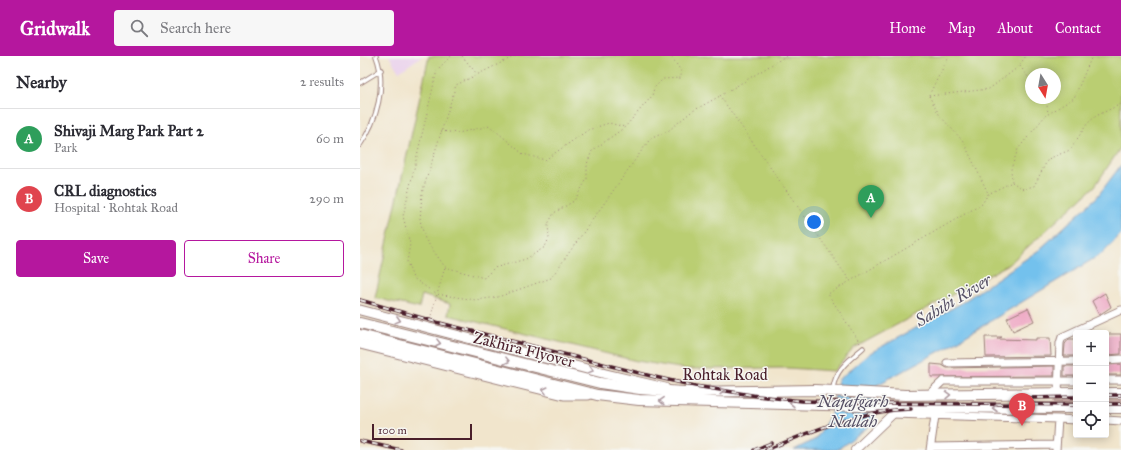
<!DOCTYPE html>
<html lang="en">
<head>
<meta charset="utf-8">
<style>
	:root { --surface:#fff; --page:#f7f7f7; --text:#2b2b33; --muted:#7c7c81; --line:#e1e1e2; --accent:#b5179e }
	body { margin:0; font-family:"IM FELL Great Primer",serif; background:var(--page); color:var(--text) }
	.controls { position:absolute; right:12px; bottom:12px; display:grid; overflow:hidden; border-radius:4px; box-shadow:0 2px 10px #0003 }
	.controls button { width:36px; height:36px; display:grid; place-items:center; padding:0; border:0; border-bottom:1px solid var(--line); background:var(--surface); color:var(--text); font:20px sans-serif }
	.compass { position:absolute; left:665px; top:12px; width:36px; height:36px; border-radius:50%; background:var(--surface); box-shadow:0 2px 10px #0003; rotate:169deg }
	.scale { position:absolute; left:12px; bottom:10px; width:100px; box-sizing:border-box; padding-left:4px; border:2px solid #4a1f2b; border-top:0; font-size:11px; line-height:14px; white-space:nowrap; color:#4a1f2b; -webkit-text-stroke:3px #f6f6f2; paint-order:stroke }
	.you { position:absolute; left:454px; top:166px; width:14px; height:14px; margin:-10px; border:3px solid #fff; border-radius:50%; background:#1a73e8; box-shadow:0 0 0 6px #1a73e833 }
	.badge { display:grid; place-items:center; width:26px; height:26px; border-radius:50%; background:var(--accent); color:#fff; font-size:13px; font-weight:700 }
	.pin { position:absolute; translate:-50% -33px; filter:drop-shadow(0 1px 2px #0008) }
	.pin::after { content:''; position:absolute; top:21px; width:14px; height:12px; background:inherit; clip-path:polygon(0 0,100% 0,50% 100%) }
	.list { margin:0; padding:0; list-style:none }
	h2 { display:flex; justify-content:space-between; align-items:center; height:52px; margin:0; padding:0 16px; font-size:17px }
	h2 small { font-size:13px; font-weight:400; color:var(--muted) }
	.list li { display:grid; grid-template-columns:26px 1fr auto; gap:12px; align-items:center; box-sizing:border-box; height:60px; padding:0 16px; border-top:1px solid var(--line) }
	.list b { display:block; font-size:15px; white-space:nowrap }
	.list p { margin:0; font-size:13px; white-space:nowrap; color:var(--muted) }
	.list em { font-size:13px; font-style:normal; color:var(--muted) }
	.actions { display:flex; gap:8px; padding:12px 16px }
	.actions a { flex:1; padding:9px 0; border:1px solid var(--accent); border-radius:4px; text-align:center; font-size:14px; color:var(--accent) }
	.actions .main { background:var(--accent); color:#fff }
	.icon { flex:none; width:22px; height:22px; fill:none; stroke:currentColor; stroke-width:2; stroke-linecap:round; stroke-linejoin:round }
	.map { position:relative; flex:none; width:761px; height:394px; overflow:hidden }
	header { display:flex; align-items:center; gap:24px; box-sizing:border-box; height:56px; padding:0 20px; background:var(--accent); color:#fff }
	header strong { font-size:19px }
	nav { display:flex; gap:22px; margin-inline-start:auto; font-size:14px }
	.search { width:280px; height:36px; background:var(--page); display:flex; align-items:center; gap:10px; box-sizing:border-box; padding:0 14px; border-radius:4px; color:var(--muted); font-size:15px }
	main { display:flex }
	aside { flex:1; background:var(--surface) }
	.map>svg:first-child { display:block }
</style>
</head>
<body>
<header>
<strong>Gridwalk</strong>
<div class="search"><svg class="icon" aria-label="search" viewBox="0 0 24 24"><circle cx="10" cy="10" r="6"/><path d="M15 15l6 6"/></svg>Search here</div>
<nav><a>Home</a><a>Map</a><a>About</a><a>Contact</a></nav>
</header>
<main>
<aside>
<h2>Nearby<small>2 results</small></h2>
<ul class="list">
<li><span class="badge" style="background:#2e9e5b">A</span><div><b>Shivaji Marg Park Part 2</b><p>Park</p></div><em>60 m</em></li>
<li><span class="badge" style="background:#e0444e">B</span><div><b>CRL diagnostics</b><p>Hospital · Rohtak Road</p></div><em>290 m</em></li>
</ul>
<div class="actions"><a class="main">Save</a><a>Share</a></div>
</aside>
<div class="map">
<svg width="761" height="394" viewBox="0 0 761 394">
	<rect width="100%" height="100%" fill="#f6f6f2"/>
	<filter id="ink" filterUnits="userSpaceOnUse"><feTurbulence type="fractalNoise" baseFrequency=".025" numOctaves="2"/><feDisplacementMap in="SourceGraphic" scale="8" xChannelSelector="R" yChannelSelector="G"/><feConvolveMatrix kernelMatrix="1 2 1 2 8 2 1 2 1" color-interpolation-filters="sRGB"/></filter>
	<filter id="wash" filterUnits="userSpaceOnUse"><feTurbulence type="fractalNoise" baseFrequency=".012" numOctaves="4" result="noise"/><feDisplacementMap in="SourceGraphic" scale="16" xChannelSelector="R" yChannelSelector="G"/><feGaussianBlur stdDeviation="0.9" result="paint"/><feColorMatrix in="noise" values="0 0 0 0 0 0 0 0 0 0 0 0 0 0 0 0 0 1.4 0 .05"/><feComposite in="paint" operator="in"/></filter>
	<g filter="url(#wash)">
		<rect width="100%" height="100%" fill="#f1e5cc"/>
		<path fill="#ead1ec" d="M29 0H62L39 16Z"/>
		<path fill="#bace72" stroke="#82764e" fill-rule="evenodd" d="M69 0H761V91L735 130 649 208 494 292 474 315 427 312 326 313 277 305 88 259 90 248 62 239 59 252 15 242ZM671 18H695V42H671Z"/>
		<path fill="#73c1ed" stroke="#5e708c" d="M761 109V178L743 197 591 289 517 329 512 368 477 394H434L456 383 471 358 478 324 510 297 600 248 679 194 737 141Z"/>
		<g id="blocks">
			<path fill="#eea3c1" d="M745 237 751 251 739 259 732 245Z
				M668 252 674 265 653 275 647 262Z
				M746 278H761V298L746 299Z
				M625 281H642L637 283 676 284V282H690L691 300 626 301Z
				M709 283H715L716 300H704L705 288Z
				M571 308 582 309 587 312 694 310V320L571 321Z
				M761 308V319H747V309Z
				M704 310H716V320H704Z
				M694 344H716V346L694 345Z
				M746 344H761V346H746Z"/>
		</g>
	</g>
	<g filter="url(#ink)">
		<use href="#blocks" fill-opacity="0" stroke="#9e827c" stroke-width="1"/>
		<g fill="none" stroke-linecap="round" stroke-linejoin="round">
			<g stroke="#9e827c" stroke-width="5.5">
				<path id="service" d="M0 27 21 14
					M0 89C17 65 27 28 16 0
					M473 333C475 314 489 304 503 292"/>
			</g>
			<g stroke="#9e827c" stroke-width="9">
				<path id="minor" d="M746 304 761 303
					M587 307 716 305
					M746 324H761
					M698 337 700 287 702 281 761 254
					M568 339 583 325H716
					M533 358 698 363
					M746 364 761 365
					M571 391 696 389
					M570 394 575 360
					M696 394 698 363 716 364"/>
			</g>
			<g stroke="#9e827c" stroke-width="10">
				<path id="tertiary" d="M495 394 540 351"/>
			</g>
			<g stroke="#9e827c" stroke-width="11">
				<path id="secondary" d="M0 254 246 318 305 332
					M0 288 204 339H228"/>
			</g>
			<g stroke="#9e827c" stroke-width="12">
				<path id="primary" d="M0 267 240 327 280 333 323 336 455 334 545 339 716 337
					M0 279 237 339 279 344 540 351 716 352
					M746 337H761
					M746 352H761"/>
			</g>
			<path stroke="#9e827c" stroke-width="1" stroke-dasharray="1 3" stroke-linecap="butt" d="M91 0 77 14 43 160 50 188 47 206 53 222 76 238 116 244 138 241 191 222 290 83 308 75 331 56 360 40
				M102 0 117 18
				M155 0 96 29 62 137 60 164 65 183 85 211 124 222 134 212 166 203 185 191 189 182 188 168 194 157 214 145 227 123V108L232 95 265 71 292 40 294 32 303 23 321 22V15L311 0
				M426 0 360 40 490 225
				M660 10 671 25
				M569 39 589 0
				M569 40 580 60 603 85 628 137
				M569 40 629 33 657 12 666 0
				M686 42 688 57
				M81 75 98 77 130 70 163 98 185 104 228 74 249 67 265 71
				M652 126 663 133 674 130 688 103 710 94 727 68 736 60 761 48
				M70 263 85 211
				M500 287 468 238 622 148 628 138 652 126 651 113 658 93 685 60 714 42 732 0"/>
			<use href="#service" stroke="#fff" stroke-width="3.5"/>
			<use href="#minor" stroke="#fff" stroke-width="7"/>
			<use href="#tertiary" stroke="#fff" stroke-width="8"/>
			<use href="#secondary" stroke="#fff" stroke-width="9"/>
			<use href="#primary" stroke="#fff" stroke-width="10"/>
			<g stroke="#4a1f2b" stroke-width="3.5">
				<path id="rail" d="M0 244 76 266 295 321 335 330 398 340 442 345 509 347 716 349
					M746 339H761
					M666 342 716 341
					M746 348H761
					M0 385 41 394
					M394 394 411 387
					M406 394C452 375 500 354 551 353"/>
			</g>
			<use href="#rail" stroke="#f6f6f2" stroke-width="2" stroke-dasharray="6" stroke-linecap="butt"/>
		</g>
		<defs><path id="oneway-chevron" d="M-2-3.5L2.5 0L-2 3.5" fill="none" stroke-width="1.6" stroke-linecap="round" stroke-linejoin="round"/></defs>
		<g stroke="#ae9aa0">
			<use href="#oneway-chevron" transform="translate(38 264) rotate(15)"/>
			<use href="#oneway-chevron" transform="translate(78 287) rotate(14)"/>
			<use href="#oneway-chevron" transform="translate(147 305) rotate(14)"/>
			<use href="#oneway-chevron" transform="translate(231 314) rotate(15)"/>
			<use href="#oneway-chevron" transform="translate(185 334) rotate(-166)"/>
			<use href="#oneway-chevron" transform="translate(362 335) rotate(-2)"/>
			<use href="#oneway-chevron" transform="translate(588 339) rotate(-1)"/>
			<use href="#oneway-chevron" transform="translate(302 345) rotate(-178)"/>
			<use href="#oneway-chevron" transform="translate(432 347) rotate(-178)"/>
			<use href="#oneway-chevron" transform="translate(635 352) rotate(-180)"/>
		</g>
	</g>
	<g text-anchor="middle" stroke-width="3" stroke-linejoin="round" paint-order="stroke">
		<g font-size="16" fill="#4a1f2b" stroke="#f6f6f2">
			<text transform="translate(164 293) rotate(14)" y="6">Zakhira Flyover</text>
			<text x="365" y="324">Rohtak Road</text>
		</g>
		<g font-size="17" font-style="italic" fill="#565065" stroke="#f6f6f2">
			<text transform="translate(593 244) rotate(-31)" y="6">Sahibi River</text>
			<text x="493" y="351">Najafgarh<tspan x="493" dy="20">Nallah</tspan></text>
		</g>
	</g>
</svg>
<div class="controls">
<button>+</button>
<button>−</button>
<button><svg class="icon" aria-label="locate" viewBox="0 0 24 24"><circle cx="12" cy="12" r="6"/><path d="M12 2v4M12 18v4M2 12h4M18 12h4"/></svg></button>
</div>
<svg class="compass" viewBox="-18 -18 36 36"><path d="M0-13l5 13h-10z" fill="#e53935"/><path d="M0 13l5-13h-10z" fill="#7c7c81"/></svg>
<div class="scale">100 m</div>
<div class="you"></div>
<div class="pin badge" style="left:511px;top:162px;background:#2e9e5b">A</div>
<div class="pin badge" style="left:662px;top:370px;background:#e0444e">B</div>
</div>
</main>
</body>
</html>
